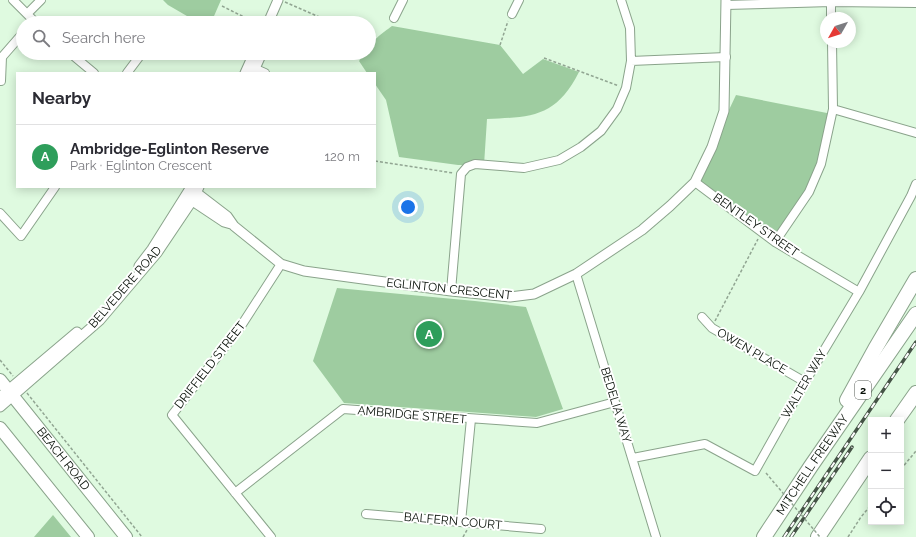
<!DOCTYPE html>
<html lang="en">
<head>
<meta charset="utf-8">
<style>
	:root { --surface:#fff; --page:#f2f2f3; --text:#2b2b33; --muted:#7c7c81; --line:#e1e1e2; --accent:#d0426e }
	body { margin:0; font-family:Raleway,sans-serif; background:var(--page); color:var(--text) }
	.controls { position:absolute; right:12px; bottom:12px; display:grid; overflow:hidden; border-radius:0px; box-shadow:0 2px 10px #0003 }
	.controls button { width:36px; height:36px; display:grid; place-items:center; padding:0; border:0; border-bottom:1px solid var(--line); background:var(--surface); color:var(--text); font:20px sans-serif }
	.compass { position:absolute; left:820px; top:12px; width:36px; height:36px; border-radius:50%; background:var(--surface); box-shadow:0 2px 10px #0003; rotate:231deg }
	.you { position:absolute; left:408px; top:207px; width:14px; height:14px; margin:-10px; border:3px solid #fff; border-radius:50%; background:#1a73e8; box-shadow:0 0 0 6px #1a73e833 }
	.badge { display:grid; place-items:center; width:26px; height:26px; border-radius:50%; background:var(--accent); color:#fff; font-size:13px; font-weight:700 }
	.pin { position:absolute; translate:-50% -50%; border:2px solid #fff; box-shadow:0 1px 4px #0006 }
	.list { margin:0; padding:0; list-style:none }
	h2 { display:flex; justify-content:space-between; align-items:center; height:52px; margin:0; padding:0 16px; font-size:17px }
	h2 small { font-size:13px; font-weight:400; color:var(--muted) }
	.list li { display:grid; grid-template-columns:26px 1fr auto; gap:12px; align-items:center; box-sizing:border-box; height:64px; padding:0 16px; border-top:1px solid var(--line) }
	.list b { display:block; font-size:15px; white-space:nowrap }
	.list p { margin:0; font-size:13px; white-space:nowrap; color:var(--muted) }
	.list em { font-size:13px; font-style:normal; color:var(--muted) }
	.icon { flex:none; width:22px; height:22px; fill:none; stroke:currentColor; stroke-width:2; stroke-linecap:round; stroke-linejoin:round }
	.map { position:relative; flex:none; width:916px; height:537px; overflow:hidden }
	.search { position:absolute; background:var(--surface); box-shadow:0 2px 10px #0003; left:16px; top:16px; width:360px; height:44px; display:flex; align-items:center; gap:10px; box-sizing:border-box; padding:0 14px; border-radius:22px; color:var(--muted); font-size:15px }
	.panel { position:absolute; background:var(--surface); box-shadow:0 2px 10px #0003; left:16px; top:72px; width:360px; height:116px; border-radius:0px }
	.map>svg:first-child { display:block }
</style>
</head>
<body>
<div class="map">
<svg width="916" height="537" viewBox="0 0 916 537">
	<rect width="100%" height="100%" fill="#dffae0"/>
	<path fill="#9ecca0" d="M163 0H221L211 23H199L168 5Z
		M392 26 500 45 523 74 543 59 579 72C556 117 533 117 487 119L484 165H458L399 157 386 100 375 84V73H367L359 61 365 53H369C369 41 383 33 392 26Z
		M736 95 832 114 821 164 807 195 775 242 695 182Z
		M337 288 475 301 526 307 563 409 536 417 344 403 313 361Z
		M53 515 71 537H34Z"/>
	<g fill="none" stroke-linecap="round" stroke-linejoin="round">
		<g stroke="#8aa38b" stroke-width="10">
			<path id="minor" d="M13 0 36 23
				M831 2V18
				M726 5 831 2 916 3
				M27 14 41 0
				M512 14 519 0
				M394 18 403 0
				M70 53 94 73
				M631 61 726 57
				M249 66 265 73
				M127 73 142 53
				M1 81 2 57 23 33
				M833 109 916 133
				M695 182 775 242 859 292
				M0 213 21 236 55 187
				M775 242 809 192 821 164 833 109 832 42
				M576 274 656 537
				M451 291 461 174 467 167 475 164 524 168 559 160 581 147 601 131 617 109 626 88 631 61 630 28 621 0
				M702 317 712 328 805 382
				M633 458 705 444 755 471 805 382 859 292 911 196 916 184
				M235 493 343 409 537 423 615 402
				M366 514 541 529
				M461 522 471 419
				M271 537 172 415 241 326 281 264"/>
		</g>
		<g stroke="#8aa38b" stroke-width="11">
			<path id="tertiary" d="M268 23 278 0
				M245 73 254 53
				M253 73 262 53
				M190 190 197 193 227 216 234 226 281 264 304 271 451 291 510 297 534 294 576 274 642 230 670 206 695 182 712 147 724 111 726 0
				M188 198 224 222 231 224
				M139 266 152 249 191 187
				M0 397 77 332
				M0 407 100 320 157 253 192 201 199 187"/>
		</g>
		<g stroke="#8aa38b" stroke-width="14">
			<g id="primary">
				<path id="s1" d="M0 380 126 537"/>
				<path d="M0 428 88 537"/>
			</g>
		</g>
		<g stroke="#8aa38b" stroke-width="16">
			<g id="motorway">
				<path d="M847 400 875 349 916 279"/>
				<path d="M897 420 916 393"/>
				<path id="s2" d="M764 537 811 466 916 314"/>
				<path d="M818 537 871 458"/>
			</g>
		</g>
		<path stroke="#91a592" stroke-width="1.5" stroke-dasharray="3 2" stroke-linecap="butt" d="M285 2 333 23
			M222 6 256 23
			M500 45 508 21
			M544 58 619 86
			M375 161 453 173
			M715 321 758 239
			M0 360 13 376
			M27 393 142 537
			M901 469 916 451
			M463 537 467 530
			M848 537 861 517 871 505"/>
		<use href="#minor" stroke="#fff" stroke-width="8"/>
		<use href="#tertiary" stroke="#fff" stroke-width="9"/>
		<use href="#primary" stroke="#fff" stroke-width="12"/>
		<use href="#motorway" stroke="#fff" stroke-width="14"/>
		<g stroke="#455346" stroke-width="3.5">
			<path id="rail" d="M784 537 916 342
				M791 537 852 447"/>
		</g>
		<use href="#rail" stroke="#fff" stroke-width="2" stroke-dasharray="6" stroke-linecap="butt"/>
		<path stroke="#91a592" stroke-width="1.5" stroke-dasharray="3 2" stroke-linecap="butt" d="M766 473 820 537"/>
	</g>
	<g text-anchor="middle" stroke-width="4" stroke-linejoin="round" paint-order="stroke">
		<rect fill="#fff" stroke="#515651" stroke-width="1" x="855" y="381" width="16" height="18" rx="3"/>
		<g font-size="11" font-weight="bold" fill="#060e06">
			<text x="863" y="394">2</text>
		</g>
		<g font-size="12" fill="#060e06" stroke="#fff">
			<text transform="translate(756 225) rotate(35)" y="4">BENTLEY STREET</text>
			<text transform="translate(125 287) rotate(-49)" y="4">BELVEDERE ROAD</text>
			<text transform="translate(449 289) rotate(6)" y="4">EGLINTON CRESCENT</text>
			<text transform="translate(752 351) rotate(30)" y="4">OWEN PLACE</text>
			<text transform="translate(210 365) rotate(-52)" y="4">DRIFFIELD STREET</text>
			<text transform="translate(804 384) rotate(-60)" y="4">WALTER WAY</text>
			<text transform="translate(616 405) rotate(73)" y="4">BEDELIA WAY</text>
			<text transform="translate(412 415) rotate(5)" y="4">AMBRIDGE STREET</text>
			<text dy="4" stroke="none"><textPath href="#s1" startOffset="101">BEACH ROAD</textPath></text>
			<text dy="4" stroke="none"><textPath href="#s2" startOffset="87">MITCHELL FREEWAY</textPath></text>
			<text transform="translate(453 521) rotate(5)" y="4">BALFERN COURT</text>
		</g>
	</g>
</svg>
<div class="controls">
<button>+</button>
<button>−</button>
<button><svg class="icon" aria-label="locate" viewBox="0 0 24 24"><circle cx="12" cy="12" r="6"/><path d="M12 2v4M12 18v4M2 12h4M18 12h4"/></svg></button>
</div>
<svg class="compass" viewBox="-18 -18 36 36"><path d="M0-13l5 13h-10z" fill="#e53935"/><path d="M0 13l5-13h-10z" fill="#7c7c81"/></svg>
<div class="you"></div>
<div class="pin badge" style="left:429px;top:334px;background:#2e9e5b">A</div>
<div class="search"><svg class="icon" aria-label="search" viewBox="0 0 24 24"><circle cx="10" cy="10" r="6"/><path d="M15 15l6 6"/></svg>Search here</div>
<section class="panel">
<h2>Nearby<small></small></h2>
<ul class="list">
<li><span class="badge" style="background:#2e9e5b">A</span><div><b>Ambridge-Eglinton Reserve</b><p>Park · Eglinton Crescent</p></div><em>120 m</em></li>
</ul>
</section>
</div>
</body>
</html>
